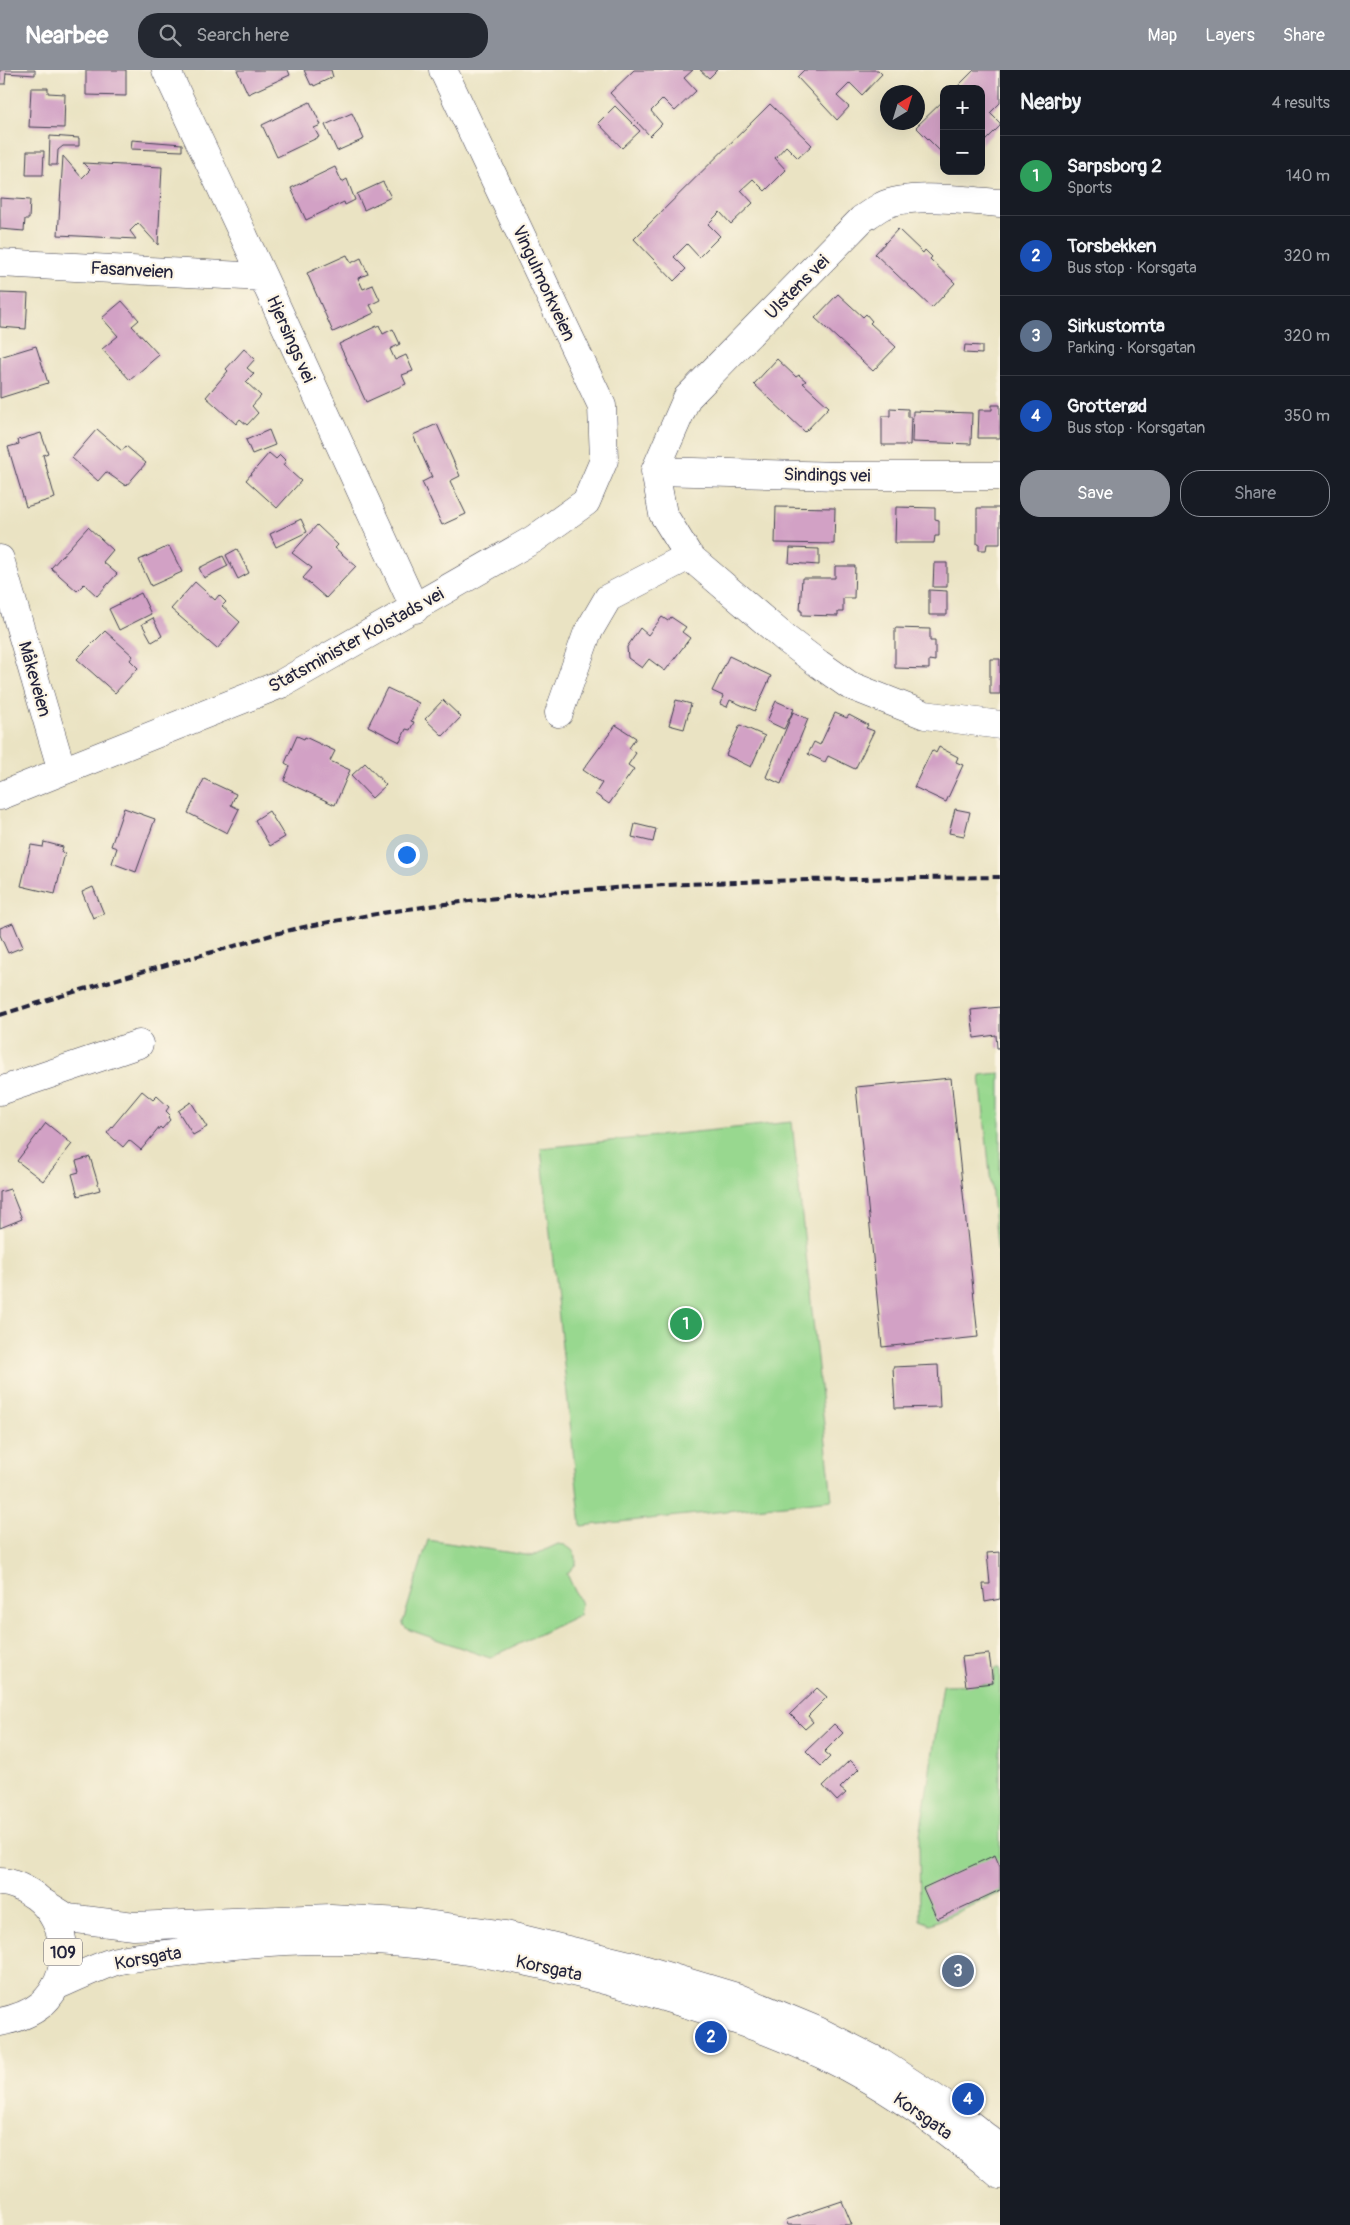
<!DOCTYPE html>
<html lang="en">
<head>
<meta charset="utf-8">
<style>
	:root { --surface:#171b24; --page:#242831; --text:#f1f3f6; --muted:#9ea1a6; --line:#363941; --accent:#8c9099 }
	body { margin:0; font-family:Pangolin,sans-serif; background:var(--page); color:var(--text) }
	.controls { position:absolute; right:15px; top:15px; display:grid; overflow:hidden; border-radius:10px; box-shadow:0 5px 20px #0002 }
	.controls button { width:45px; height:45px; display:grid; place-items:center; padding:0; border:0; border-bottom:1px solid var(--line); background:var(--surface); color:var(--text); font:25px sans-serif }
	.compass { position:absolute; left:880px; top:15px; width:45px; height:45px; border-radius:50%; background:var(--surface); box-shadow:0 5px 20px #0002; rotate:38deg }
	.you { position:absolute; left:406px; top:784px; width:18px; height:18px; margin:-12px; border:4px solid #fff; border-radius:50%; background:#1a73e8; box-shadow:0 0 0 8px #1a73e833 }
	.badge { display:grid; place-items:center; width:32px; height:32px; border-radius:50%; background:var(--accent); color:#fff; font-size:16px; font-weight:700 }
	.pin { position:absolute; translate:-50% -50%; border:2px solid #fff; box-shadow:0 1px 5px #0006 }
	.list { margin:0; padding:0; list-style:none }
	h2 { display:flex; justify-content:space-between; align-items:center; height:65px; margin:0; padding:0 20px; font-size:21px }
	h2 small { font-size:16px; font-weight:400; color:var(--muted) }
	.list li { display:grid; grid-template-columns:32px 1fr auto; gap:15px; align-items:center; box-sizing:border-box; height:80px; padding:0 20px; border-top:1px solid var(--line) }
	.list b { display:block; font-size:19px; white-space:nowrap }
	.list p { margin:0; font-size:16px; white-space:nowrap; color:var(--muted) }
	.list em { font-size:16px; font-style:normal; color:var(--muted) }
	.actions { display:flex; gap:10px; padding:15px 20px }
	.actions a { flex:1; padding:11px 0; border:1px solid var(--accent); border-radius:20px; text-align:center; font-size:18px; color:var(--accent) }
	.actions .main { background:var(--accent); color:#fff }
	.icon { flex:none; width:28px; height:28px; fill:none; stroke:currentColor; stroke-width:2; stroke-linecap:round; stroke-linejoin:round }
	.map { position:relative; flex:none; width:1000px; height:2155px; overflow:hidden }
	header { display:flex; align-items:center; gap:30px; box-sizing:border-box; height:70px; padding:0 25px; background:var(--accent); color:#fff }
	header strong { font-size:24px }
	nav { display:flex; gap:28px; margin-inline-start:auto; font-size:18px }
	.search { width:350px; height:45px; background:var(--page); display:flex; align-items:center; gap:12px; box-sizing:border-box; padding:0 18px; border-radius:20px; color:var(--muted); font-size:19px }
	main { display:flex }
	aside { flex:1; background:var(--surface) }
	.map>svg:first-child { display:block }
</style>
</head>
<body>
<header>
<strong>Nearbee</strong>
<div class="search"><svg class="icon" aria-label="search" viewBox="0 0 24 24"><circle cx="10" cy="10" r="6"/><path d="M15 15l6 6"/></svg>Search here</div>
<nav><a>Map</a><a>Layers</a><a>Share</a></nav>
</header>
<main>
<div class="map">
<svg width="1000" height="2155" viewBox="0 0 1000 2155">
	<rect width="100%" height="100%" fill="#fcf5e5"/>
	<filter id="ink" filterUnits="userSpaceOnUse"><feTurbulence type="fractalNoise" baseFrequency=".02" numOctaves="2"/><feDisplacementMap in="SourceGraphic" scale="10" xChannelSelector="R" yChannelSelector="G"/><feConvolveMatrix kernelMatrix="1 2 1 2 8 2 1 2 1" color-interpolation-filters="sRGB"/></filter>
	<filter id="wash" filterUnits="userSpaceOnUse"><feTurbulence type="fractalNoise" baseFrequency=".0096" numOctaves="4" result="noise"/><feDisplacementMap in="SourceGraphic" scale="20" xChannelSelector="R" yChannelSelector="G"/><feGaussianBlur stdDeviation="1.12" result="paint"/><feColorMatrix in="noise" values="0 0 0 0 0 0 0 0 0 0 0 0 0 0 0 0 0 1.4 0 .05"/><feComposite in="paint" operator="in"/></filter>
	<g filter="url(#wash)">
		<rect width="100%" height="100%" fill="#eae3c3"/>
		<path fill="#98d88f" stroke="#5d7d65" d="M1000 1003V1204L980 1005Z
			M792 1052 832 1430 581 1456 541 1078Z
			M428 1470 532 1486 558 1474 565 1475 572 1480 576 1486V1494L567 1504 581 1534 579 1545 490 1588 407 1559 403 1555V1552Z
			M995 1598H1000V1823L931 1854 920 1850 919 1772 943 1615 993 1614Z"/>
		<g id="blocks">
			<path fill="#d2a1c5" d="M0 0H35V5L6 3 5 14H0Z
				M86 0H126V26L86 25Z
				M237 0H288L290 5 248 24Z
				M304 0H331L333 7 314 16 313 14 311 15Z
				M634 0H693L684 8 696 21 675 41 663 29 651 41 662 54 650 66 610 23Z
				M700 0H717L709 8Z
				M804 0H878L882 4 862 25 850 13 837 26 849 37 837 50 797 7Z
				M974 0H1000V33L990 43 1000 53V56L981 75V19H955Z
				M31 18H48V23L65 24 64 58 29 57Z
				M944 30V85L916 57Z
				M310 32 321 55 314 58 319 67 277 87 262 55Z
				M770 34 812 75 798 88 786 76 775 88 786 100 765 121 753 109 741 120 753 133 731 154 720 142 708 154 720 166 699 187 687 174 674 187 686 199 674 211 634 169Z
				M615 36 640 61 622 78 598 53Z
				M352 43 364 69 337 81 325 55Z
				M50 66 79 68V76H63L58 80 57 95H49Z
				M132 70 182 74V81L131 79Z
				M27 81H44L43 105H26Z
				M63 86 82 108 90 100 83 93 162 97 158 175 138 153 130 161 136 169 58 165Z
				M335 97 342 112 347 109 355 130 345 135 344 132 306 150 291 118Z
				M383 112 391 127 364 140 357 124Z
				M0 128 30 130 29 149H25L24 161 0 159Z
				M898 159 923 183 925 180 932 187 930 189 955 213 932 238 875 184Z
				M347 185 351 193 361 188 368 204 358 208 363 219 373 215 380 230 370 235 374 243 333 262 307 203Z
				M0 223 28 224 26 259 0 257Z
				M838 224 863 247 866 244 872 251 870 253 896 277 873 301 815 248Z
				M122 231 139 250 132 256 159 285 130 310 102 279 118 266 102 248Z
				M379 255 383 264 393 259 400 274 390 279 395 290 406 285 413 301 402 305 406 314 366 332 339 274Z
				M965 275 982 276V284L964 283Z
				M36 276 48 313 0 328V287Z
				M244 279 255 289 247 298 254 304 246 312 261 326 252 336 258 343 247 355 240 349 236 354 206 327 228 301 226 299Z
				M777 289 796 307 799 305 806 311 803 313 829 337 805 362 754 314Z
				M992 335H1000V368H978L979 340H992Z
				M890 338 908 339V347H911L910 375H882V346H890Z
				M913 341 972 343 971 374 912 372Z
				M437 354 460 406 450 411 466 444 442 455 422 412 432 407 413 365Z
				M97 359 122 381 126 376 146 393 126 416 106 402 98 411 72 388Z
				M269 360 275 375 252 384 246 370Z
				M41 363 48 383 43 385 55 428 26 437 8 377 19 374 18 370Z
				M269 383 276 389 280 385 286 391 283 395 301 411 277 438 246 410Z
				M776 437 835 438 834 474 775 473Z
				M896 437 935 438V449L939 450V466H935L934 473H895Z
				M977 438H1000V474H987L986 480H979V474H977Z
				M301 449 307 462 276 477 270 464Z
				M317 455 338 475 335 478 356 496 326 528 303 508 312 498 292 483Z
				M88 457 113 480 103 492 117 504 97 526 84 514 77 521 51 498Z
				M169 476 182 502 151 516 139 490Z
				M790 478 819 479V495L789 493Z
				M237 479 249 503 238 509 226 485Z
				M223 486 228 496 204 508 199 498Z
				M934 493H947V517H933Z
				M835 496H855L854 528H843V542H838V546L802 545V541H800L802 508H835Z
				M195 512 215 530 219 525 226 532 222 536 240 552 217 579 171 539Z
				M929 520 947 521V545H929Z
				M141 523 151 544 119 560 109 539Z
				M662 547 668 551 671 547 686 557 682 562 690 568 665 601 649 589 642 598 628 588 627 577 640 558 648 565Z
				M153 548 162 566 152 572 142 554Z
				M895 558 930 559V571H935V591L929 590V599L895 598Z
				M105 561 133 586 130 590 138 598 115 623 77 589Z
				M729 586 771 606 755 641 730 630 727 637 720 634 723 626 712 621Z
				M990 589H1000V624H990Z
				M387 618 419 633 411 651 414 652 410 660 406 659 400 672 368 656Z
				M443 630 461 647 443 666 425 649Z
				M676 630 691 634 684 659 669 655Z
				M776 631 794 639 784 659 767 651Z
				M793 642 808 649 781 714 766 707Z
				M835 643 847 648 849 645 868 655 866 658 874 661 855 699 828 686 825 692 808 684 814 672 820 675Z
				M616 655 636 668 629 678 636 683 628 695 634 699 609 734 595 724 602 713 583 700Z
				M740 655 765 666 751 697 726 685Z
				M297 666 304 669 305 667 335 681 330 691 350 700 335 735 284 711 290 696 285 693Z
				M939 677 958 687 956 692 963 695 946 732 914 717 932 680 936 683Z
				M365 693 386 715 372 728 351 706Z
				M204 709 236 724 231 735 239 739 227 763 188 743Z
				M124 738 155 749 136 802 112 793 117 778 111 776Z
				M955 739 970 742 964 766 949 763Z
				M269 741 285 767 270 776 255 750Z
				M635 754 656 759 653 772 632 767Z
				M44 772 63 777 61 782 65 783 55 824 21 816 31 775 43 777Z
				M93 817 104 844 93 848 82 822Z
				M13 853 23 877 8 883 0 865V858Z
				M1000 937V978H997L996 965 974 968 971 940Z
				M951 1008 978 1267 882 1277 856 1017Z
				M142 1021 153 1030 157 1026 169 1037 166 1041 170 1045 168 1047 170 1050 162 1059 160 1057 141 1080 129 1070 123 1077 107 1063Z
				M191 1032 207 1057 193 1065 178 1041Z
				M46 1053 72 1074 43 1111 17 1091Z
				M90 1087 100 1120 78 1126 72 1104 79 1102 76 1091Z
				M10 1119 22 1149 0 1158V1122Z
				M938 1295 940 1337 895 1338 893 1297Z
				M1000 1482V1529L985 1532 983 1514H990L987 1483Z
				M989 1584 993 1613 966 1616 962 1587Z
				M817 1618 827 1627 808 1646 813 1652 805 1659 790 1644Z
				M834 1654 843 1663 824 1682 830 1687 821 1696 806 1681Z
				M850 1690 859 1699 840 1718 846 1723 837 1731 823 1716Z
				M995 1785 1000 1797V1820L937 1849 923 1818Z
				M842 2131 852 2155H788L786 2150Z"/>
		</g>
	</g>
	<g filter="url(#ink)">
		<use href="#blocks" fill-opacity="0" stroke="#403f4f" stroke-width="1"/>
		<g fill="none" stroke-linecap="round" stroke-linejoin="round">
			<g stroke="#403f4f" stroke-width="29">
				<path id="minor" d="M166 0 263 207 415 539
					M0 193 263 207
					M655 401 687 328 862 149C868 145 875 140 882 136 910 122 968 131 1000 133
					M655 401 663 444 689 486 786 569 819 594 849 615 925 645 1000 655
					M655 401 840 406H1000
					M0 489 62 701
					M559 643 587 564 608 528 689 486
					M0 726 281 614 534 469 586 432 604 390 602 336 443 0
					M0 1021 139 974
					M44 1833 68 1848 134 1856 331 1848 419 1853 506 1865 626 1894 736 1927 818 1961 881 1993 945 2035 1000 2078
					M56 1916C75 1908 96 1897 116 1891 137 1886 160 1885 181 1882 233 1874 285 1869 337 1870 445 1870 561 1896 664 1927 735 1948 806 1972 870 2010 916 2037 959 2070 1000 2105"/>
			</g>
			<g stroke="#403f4f" stroke-width="29">
				<path id="major" d="M0 1812C12 1812 25 1819 35 1826 69 1852 74 1904 42 1934 30 1944 15 1949 0 1952"/>
			</g>
			<use href="#minor" stroke="#fff" stroke-width="28"/>
			<use href="#major" stroke="#fff" stroke-width="28"/>
			<path stroke="#22223b" stroke-width="4" stroke-dasharray="8 4" stroke-linecap="butt" d="M0 945C73 922 146 900 220 880 246 873 272 864 299 858 530 811 765 810 1000 807"/>
		</g>
	</g>
	<g text-anchor="middle" stroke-width="4.5" stroke-linejoin="round" paint-order="stroke">
		<rect fill="#fcf5e5" stroke="#63616e" stroke-width="1" x="44" y="1868.5" width="38" height="27" rx="4"/>
		<g font-size="16" font-weight="bold" fill="#22223b">
			<text x="63" y="1888">109</text>
		</g>
		<g font-size="18" fill="#22223b" stroke="#fcf5e5">
			<text transform="translate(132 200) rotate(3)" y="6">Fasanveien</text>
			<text transform="translate(544 213) rotate(65)" y="6">Vingulmorkveien</text>
			<text transform="translate(797 217) rotate(-45)" y="6">Ulstens vei</text>
			<text transform="translate(291 269) rotate(66)" y="6">Hjersings vei</text>
			<text transform="translate(827 405) rotate(1)" y="6">Sindings vei</text>
			<text transform="translate(356 570) rotate(-29)" y="6">Statsminister Kolstads vei</text>
			<text transform="translate(35 609) rotate(74)" y="6">Måkeveien</text>
			<text transform="translate(148 1888) rotate(-10)" y="6">Korsgata</text>
			<text transform="translate(549 1898) rotate(12)" y="6">Korsgata</text>
			<text transform="translate(923 2046) rotate(35)" y="6">Korsgata</text>
		</g>
	</g>
</svg>
<div class="controls">
<button>+</button>
<button>−</button>
</div>
<svg class="compass" viewBox="-18 -18 36 36"><path d="M0-13l5 13h-10z" fill="#e53935"/><path d="M0 13l5-13h-10z" fill="#9ea1a6"/></svg>
<div class="you"></div>
<div class="pin badge" style="left:686px;top:1254px;background:#2e9e5b">1</div>
<div class="pin badge" style="left:711px;top:1967px;background:#1a4fb4">2</div>
<div class="pin badge" style="left:958px;top:1901px;background:#5c6f8a">3</div>
<div class="pin badge" style="left:968px;top:2029px;background:#1a4fb4">4</div>
</div>
<aside>
<h2>Nearby<small>4 results</small></h2>
<ul class="list">
<li><span class="badge" style="background:#2e9e5b">1</span><div><b>Sarpsborg 2</b><p>Sports</p></div><em>140 m</em></li>
<li><span class="badge" style="background:#1a4fb4">2</span><div><b>Torsbekken</b><p>Bus stop · Korsgata</p></div><em>320 m</em></li>
<li><span class="badge" style="background:#5c6f8a">3</span><div><b>Sirkustomta</b><p>Parking · Korsgatan</p></div><em>320 m</em></li>
<li><span class="badge" style="background:#1a4fb4">4</span><div><b>Grotterød</b><p>Bus stop · Korsgatan</p></div><em>350 m</em></li>
</ul>
<div class="actions"><a class="main">Save</a><a>Share</a></div>
</aside>
</main>
</body>
</html>
